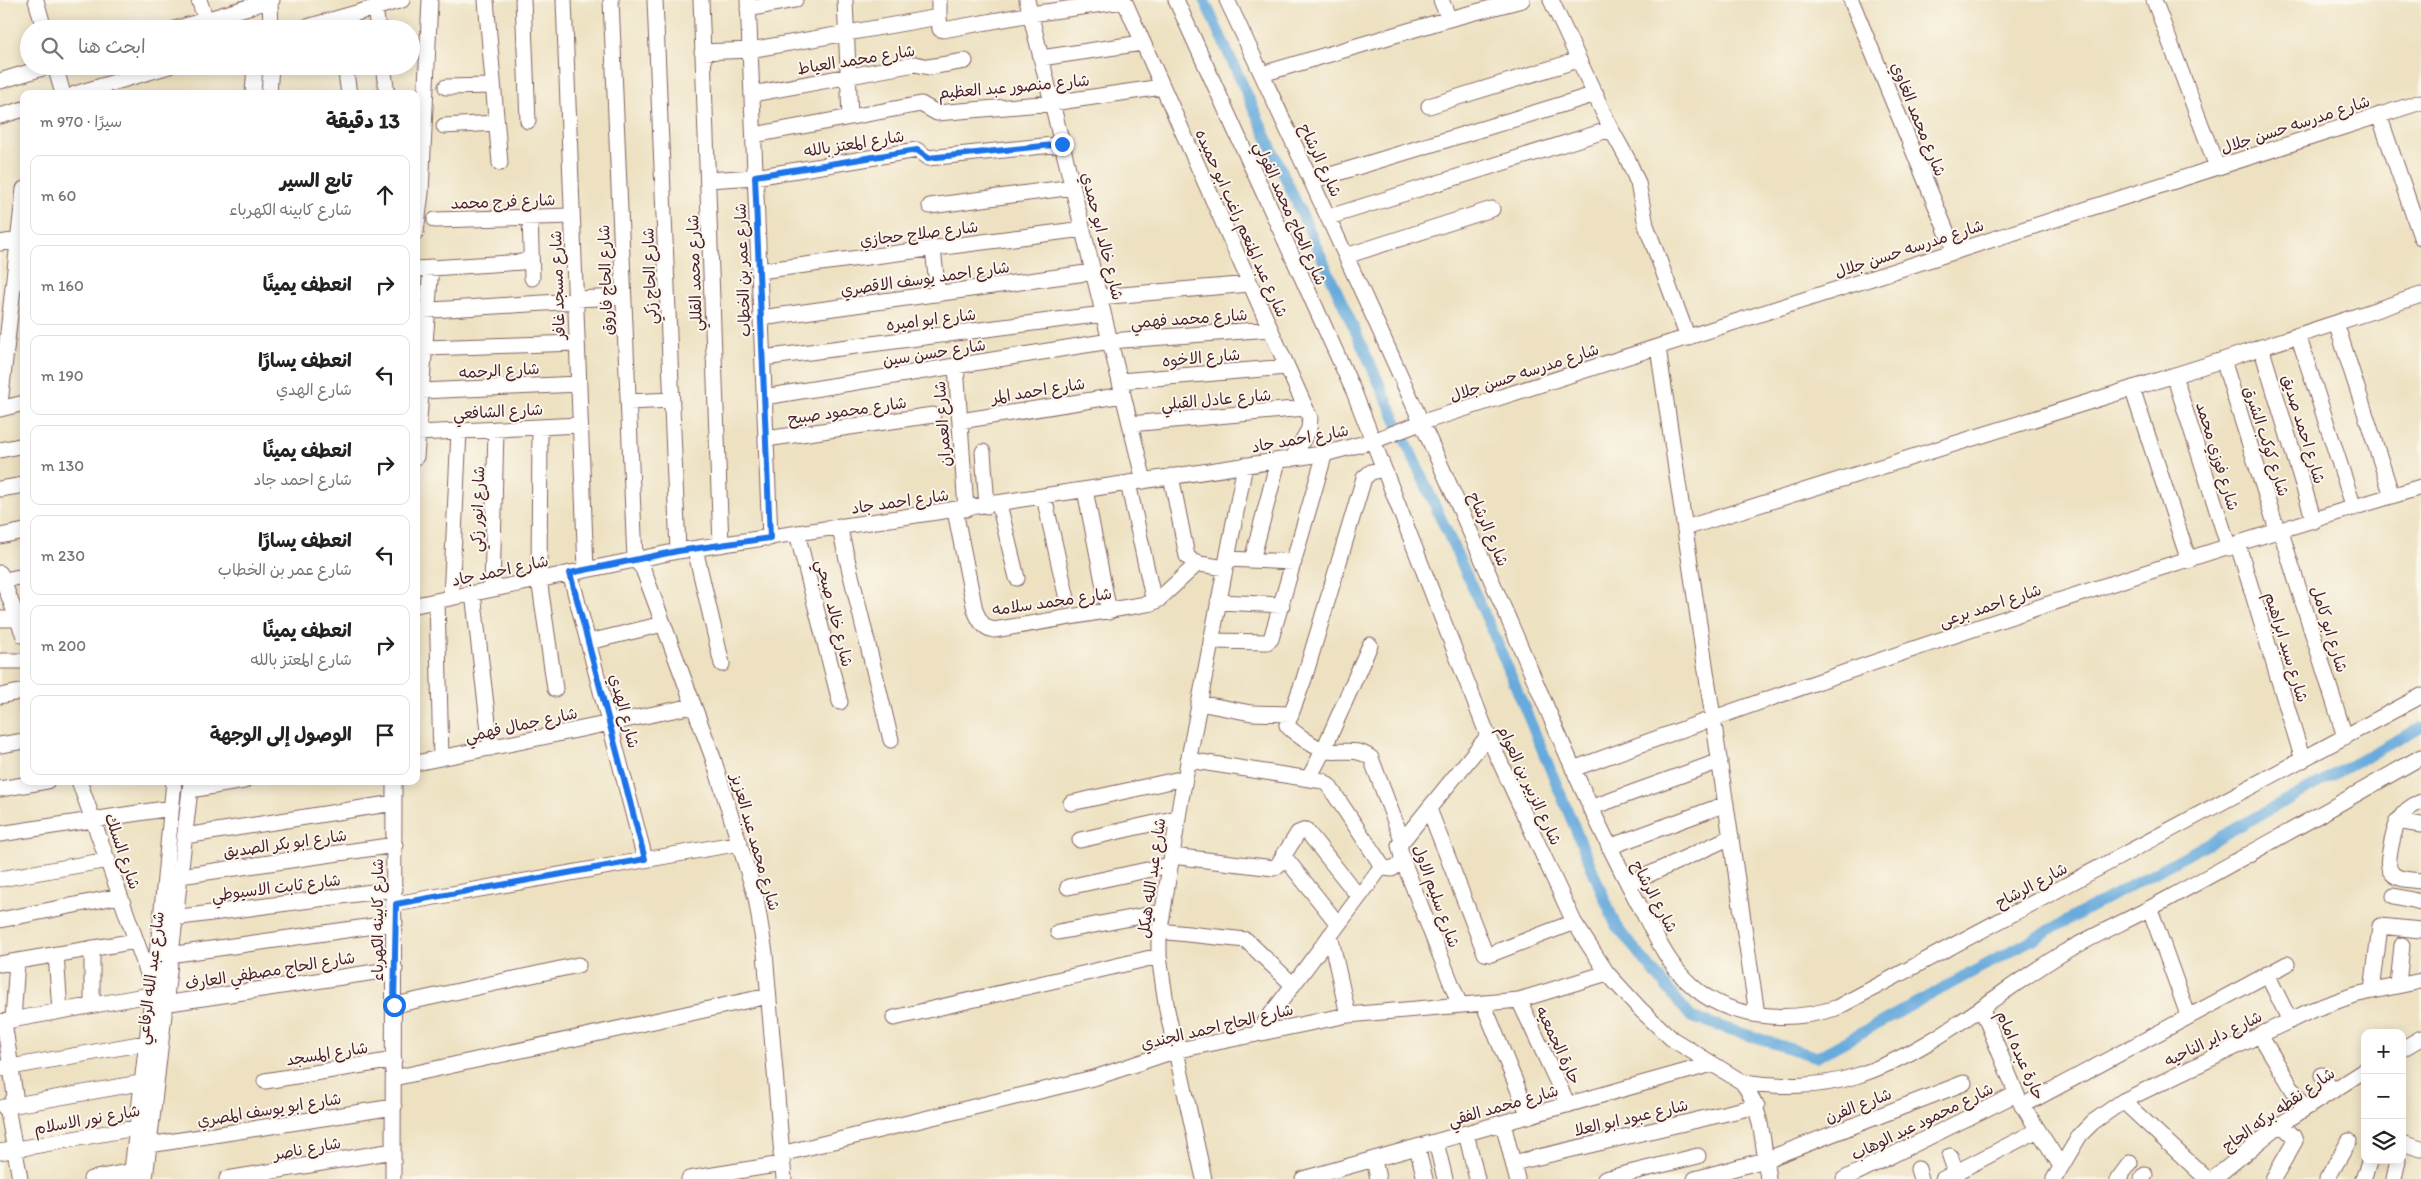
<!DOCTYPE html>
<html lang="ar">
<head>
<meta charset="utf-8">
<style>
	:root { --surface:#fff; --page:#f6f6f6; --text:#222; --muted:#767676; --line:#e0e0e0 }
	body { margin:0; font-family:Itim,"Playpen Sans Arabic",sans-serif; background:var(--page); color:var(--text); direction:rtl }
	.controls { position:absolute; right:15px; bottom:15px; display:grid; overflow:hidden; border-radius:10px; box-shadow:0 2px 12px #0003 }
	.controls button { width:45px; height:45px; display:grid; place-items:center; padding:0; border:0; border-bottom:1px solid var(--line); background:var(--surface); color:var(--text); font:25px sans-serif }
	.stop { position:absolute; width:15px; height:15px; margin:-11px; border:4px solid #1a73e8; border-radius:50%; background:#fff }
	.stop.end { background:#1a73e8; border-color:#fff; box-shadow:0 1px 5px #0008 }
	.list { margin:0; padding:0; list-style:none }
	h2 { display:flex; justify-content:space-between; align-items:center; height:65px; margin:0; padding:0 20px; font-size:21px }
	h2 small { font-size:16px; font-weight:400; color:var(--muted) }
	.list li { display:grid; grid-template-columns:32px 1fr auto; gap:15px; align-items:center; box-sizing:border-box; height:80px; margin:0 10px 10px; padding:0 10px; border:1px solid var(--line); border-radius:10px }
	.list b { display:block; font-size:19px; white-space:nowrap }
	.list p { margin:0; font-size:16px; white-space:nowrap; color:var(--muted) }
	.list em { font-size:16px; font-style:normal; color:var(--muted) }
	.icon { flex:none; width:28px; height:28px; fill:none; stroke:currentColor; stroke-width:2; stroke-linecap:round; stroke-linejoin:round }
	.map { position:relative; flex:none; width:2421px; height:1179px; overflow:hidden; direction:ltr }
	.search { position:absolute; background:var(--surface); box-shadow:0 2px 12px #0003; left:20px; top:20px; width:400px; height:55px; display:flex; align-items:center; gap:12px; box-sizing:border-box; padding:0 18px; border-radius:28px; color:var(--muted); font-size:19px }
	.panel { position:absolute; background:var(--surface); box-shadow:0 2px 12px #0003; left:20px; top:90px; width:400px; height:695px; border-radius:10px; direction:rtl }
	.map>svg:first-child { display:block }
</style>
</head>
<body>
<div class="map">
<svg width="2421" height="1179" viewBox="0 0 2421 1179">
	<rect width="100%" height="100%" fill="#fbf7ec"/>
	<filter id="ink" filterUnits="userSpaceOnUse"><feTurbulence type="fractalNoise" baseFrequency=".02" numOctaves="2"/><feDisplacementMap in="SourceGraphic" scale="10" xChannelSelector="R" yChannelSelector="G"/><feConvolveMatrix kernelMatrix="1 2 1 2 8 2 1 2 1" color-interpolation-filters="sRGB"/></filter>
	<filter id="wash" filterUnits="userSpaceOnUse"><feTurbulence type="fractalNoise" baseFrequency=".0096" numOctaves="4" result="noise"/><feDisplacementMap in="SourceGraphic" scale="20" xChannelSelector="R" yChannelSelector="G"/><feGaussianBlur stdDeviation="1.12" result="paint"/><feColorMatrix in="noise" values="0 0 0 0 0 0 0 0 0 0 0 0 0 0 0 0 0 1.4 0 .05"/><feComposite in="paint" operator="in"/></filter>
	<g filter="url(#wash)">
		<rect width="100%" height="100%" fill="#ede1c1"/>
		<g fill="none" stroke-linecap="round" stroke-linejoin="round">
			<path stroke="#67aadc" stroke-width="11" d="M1204 0 1491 628 1616 926 1691 1017 1817 1057 2421 727"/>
		</g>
	</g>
	<g filter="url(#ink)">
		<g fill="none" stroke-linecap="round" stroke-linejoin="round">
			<g stroke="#836360" stroke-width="17">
				<path id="minor" d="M36 0 44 29
					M199 0 206 20
					M486 0 500 163
					M523 0 528 121
					M564 0 586 570
					M611 0 635 559 643 569 713 758 756 898 765 953 784 1179
					M655 0 678 551
					M701 0 721 545
					M748 0 770 538
					M845 0 850 117
					M939 0V17
					M1027 0 1144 481
					M1124 0 1310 418 1309 429 1292 459
					M1176 0 1354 392 1488 736 1574 922 1607 973 1641 1010 1672 1039 1742 1082C1763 1109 1763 1146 1768 1179
					M1227 0C1325 209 1422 419 1514 632 1553 722 1590 812 1636 899 1652 928 1665 961 1689 983 1727 1020 1789 1023 1836 1008L2421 696
					M1441 0 1449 19
					M1551 0 1611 129 1628 160 1638 183 1646 225 1688 338
					M1851 0 1955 252
					M2154 0 2217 167
					M270 1 271 29
					M375 8 378 29
					M748 9 795 0
					M175 29 272 0
					M300 29 402 0
					M702 52 750 50 939 17 940 29 943 30 1031 14 1124 1
					M1041 58 1142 43
					M55 66 63 94
					M345 66 349 94
					M383 66 387 94
					M1262 74 1449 19 1522 0
					M0 81 49 66
					M446 87 493 86
					M75 94 169 66
					M253 94 255 66
					M269 94 271 66
					M752 94 915 64 929 67 965 61
					M1429 106 1578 60
					M2379 115 2421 237
					M0 116 24 109
					M444 126 496 123
					M754 135 921 104 937 113 1052 103 1162 87
					M708 180 755 177 917 150 928 158 1062 144
					M1311 181 1596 94
					M930 206 1073 187
					M530 217 532 278
					M1329 217 1611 129
					M435 220 572 216
					M416 232 421 193 430 0
					M0 243 24 239
					M933 249 938 294
					M1346 256 1492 209
					M416 269 522 262 530 258
					M759 271 1083 229
					M1099 297 1250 284
					M575 299 623 297
					M416 311 576 301
					M761 318 1093 272
					M2336 323 2392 496
					M2298 335 2354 508
					M2261 347 2314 521
					M425 348 577 343
					M1658 348 1757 1014
					M763 358 1103 314
					M2223 360 2278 533
					M956 366 966 509
					M2174 375 2229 548
					M1120 381 1286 367
					M2132 388 2189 561
					M421 391 579 384
					M764 397 1110 341 1270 329
					M628 402 672 400
					M0 404 24 189
					M0 409 24 403
					M960 421 1123 395
					M1130 424 1305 408
					M540 427 539 579 555 689
					M418 433 580 425
					M766 439 933 415
					M0 450 24 445
					M983 452 987 506
					M416 457 431 267
					M1383 469 1371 472 1364 478 1304 679 1287 725C1291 731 1318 750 1326 751 1343 753 1356 747 1371 758L1402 840
					M1171 476 1187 556 1194 563 1225 568
					M1128 483 1154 602
					M0 489 24 485
					M1085 490 1109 612
					M1044 497 1067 599
					M999 504 1017 578
					M955 511 975 610C979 620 983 628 994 630L1152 603 1158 600 1198 563
					M839 526 891 740
					M1685 528 2223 360 2421 295
					M2281 532 2345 737
					M797 533 840 702
					M0 536 24 531
					M2238 545 2303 760
					M695 549 722 664
					M1227 559 1294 562
					M1252 560 1278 461
					M0 573 24 636
					M570 573 645 859
					M0 581 24 576
					M492 589 496 429
					M473 593 491 748
					M451 598 459 431
					M437 601 441 758
					M1218 602 1282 605
					M416 605 678 551 1328 453 1373 441 1423 422 2421 102
					M0 619 24 618
					M1211 641 1267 642 1271 639 1325 453
					M589 642 663 624
					M0 661H24
					M0 696 24 691
					M1199 703 1251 713 1291 714
					M0 745 24 741
					M1188 760 1323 781 1329 786 1382 866 1385 868 1392 869 1403 861
					M416 763 693 706
					M1573 769C1853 666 2136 573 2421 487
					M1309 778 1323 751 1370 645
					M79 781 152 985
					M0 789 47 781
					M190 790 244 781
					M2421 802C2398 810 2394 829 2390 851 2389 858 2386 867 2392 873 2397 880 2413 880 2421 881
					M1071 803 1185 778
					M1590 808 1720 761
					M1429 809 1485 953 1491 954 1574 922
					M2397 821 2421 825
					M0 834 171 808
					M185 836 394 803
					M1080 840 1177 818
					M1609 847 1726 804
					M1283 855 1338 924
					M1172 856 1274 868 1277 866 1298 833 1306 830 1359 897 1257 1033
					M180 876 395 845
					M0 879 108 860
					M1628 884 1731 837
					M1068 887 1170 865
					M2394 896 2421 902
					M1359 897 1382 866
					M395 904 740 843
					M2150 909 2188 1015
					M166 919 395 889
					M0 920 120 896
					M1159 931 1246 940 1293 985
					M1058 932 1162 912
					M1330 935 1348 1015
					M56 954 60 1011
					M162 956 395 923
					M0 964 136 941
					M2267 974 2290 1021
					M2398 985 2402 945
					M2372 991 2380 926 2421 930
					M1519 1000 1568 1105
					M1459 1003 1403 861 1399 845 1488 736
					M1483 1003 1529 1116
					M92 1005V948
					M157 1005 395 969
					M395 1005 578 965
					M1982 1009 2019 1100 2061 1166
					M894 1018 1159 956
					M13 1020 17 961
					M0 1022 161 993
					M4 1022 15 1095 8 1112 20 1179
					M2260 1035 2304 1108
					M2402 1049 2421 1038
					M0 1069 156 1041
					M2322 1075 2332 1091
					M394 1078 768 996
					M265 1081 394 1060
					M1742 1082C1780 1087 1818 1088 1856 1076 1934 1051 1994 994 2063 953 2098 933 2135 917 2169 898 2254 852 2337 805 2421 757
					M2123 1101 2207 1179
					M2022 1106 2287 964
					M4 1107 151 1081
					M1503 1123 1517 1179
					M1466 1133 1477 1179
					M1436 1142 1445 1179
					M2402 1143 2421 1149
					M149 1145 394 1107
					M1417 1147 1425 1179
					M0 1152 146 1126
					M781 1154 1097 1077 1174 1051 1348 1015 1519 1000 1607 973
					M1950 1156 1958 1179
					M1374 1159 1378 1179
					M1513 1163 1757 1106
					M1918 1169 1921 1179
					M91 1179 132 1171
					M131 1179 161 920 174 781
					M145 1179 191 781
					M227 1179 393 1151
					M393 1179 394 781
					M689 1179 782 1164
					M1204 1179 1167 1010 1159 956V935L1181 799 1245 465
					M1303 1179 1712 1064
					M1605 1179 1698 1156
					M1695 1179 1765 1160 1964 1083
					M1844 1179 2016 1094
					M1943 1179 2038 1130
					M2054 1179 2080 1135 2093 1122 2123 1101 2312 1010 2354 995 2421 981
					M2118 1179 2130 1163
					M2142 1179 2145 1175
					M2213 1179 2281 1124 2365 1070
					M2273 1179 2295 1141 2293 1136 2281 1124
					M2327 1179 2349 1141
					M2363 1179 2370 1160
					M2394 1179 2398 1160"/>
			</g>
			<use href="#minor" stroke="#fff" stroke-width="15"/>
		</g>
	</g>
	<g fill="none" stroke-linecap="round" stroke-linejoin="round" filter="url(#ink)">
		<path stroke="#1a73e8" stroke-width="6" d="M394 1005 396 904 645 859 570 573 678 551 770 538 755 176 917 150 928 158 1062 144"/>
	</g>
	<g text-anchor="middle" stroke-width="4" stroke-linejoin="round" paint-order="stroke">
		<g font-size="16" fill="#4a1f2b" stroke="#fbf7ec">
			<text transform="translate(856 59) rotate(-9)" y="6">شارع محمد العياط</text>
			<text transform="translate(1014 86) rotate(-5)" y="6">شارع منصور عبد العظيم</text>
			<text transform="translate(1919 119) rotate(68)" y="6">شارع محمد الغاوي</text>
			<text transform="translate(2295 124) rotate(-18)" y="6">شارع مدرسه حسن جلال</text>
			<text transform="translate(854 143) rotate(-9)" y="6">شارع المعتز بالله</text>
			<text transform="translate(1321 160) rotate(65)" y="6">شارع الرشاح</text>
			<text transform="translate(503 201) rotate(-2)" y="6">شارع فرج محمد</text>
			<text transform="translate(1291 213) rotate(66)" y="6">شارع الحاج محمد الفولي</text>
			<text transform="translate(1242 223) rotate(66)" y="6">شارع عبد المنعم راغب ابو حميده</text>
			<text transform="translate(919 233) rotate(-7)" y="6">شارع صلاح حجازي</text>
			<text transform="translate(1103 236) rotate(76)" y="6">شارع خالد ابو حمدي</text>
			<text transform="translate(1909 248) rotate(-18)" y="6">شارع مدرسه حسن جلال</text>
			<text transform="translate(742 270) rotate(-92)" y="6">شارع عمر بن الخطاب</text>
			<text transform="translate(694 273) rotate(-92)" y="6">شارع محمد القللي</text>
			<text transform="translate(649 276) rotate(-92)" y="6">شارع الحاج زكي</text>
			<text transform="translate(925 278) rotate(-8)" y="6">شارع احمد يوسف الاقصري</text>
			<text transform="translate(605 280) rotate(-92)" y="6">شارع الحاج فاروق</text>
			<text transform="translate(557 285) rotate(-92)" y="6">شارع مسجد غافر</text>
			<text transform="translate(1189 318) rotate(-4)" y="6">شارع محمد فهمي</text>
			<text transform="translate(931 319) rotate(-7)" y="6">شارع ابو اميره</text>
			<text transform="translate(934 352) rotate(-9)" y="6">شارع حسن سين</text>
			<text transform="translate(1201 357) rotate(-5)" y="6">شارع الاخوه</text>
			<text transform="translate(499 370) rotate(-3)" y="6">شارع الرحمه</text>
			<text transform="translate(1524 372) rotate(-18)" y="6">شارع مدرسه حسن جلال</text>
			<text transform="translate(1038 390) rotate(-9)" y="6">شارع احمد المر</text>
			<text transform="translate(1216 399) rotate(-5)" y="6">شارع عادل القبلي</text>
			<text transform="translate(847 410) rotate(-8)" y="6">شارع محمود صبيح</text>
			<text transform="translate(498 411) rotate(-3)" y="6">شارع الشافعي</text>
			<text transform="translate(942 424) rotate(-94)" y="6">شارع العمران</text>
			<text transform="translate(2304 429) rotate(73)" y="6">شارع احمد صديق</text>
			<text transform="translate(1300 438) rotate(-10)" y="6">شارع احمد جاد</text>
			<text transform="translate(2267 441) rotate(72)" y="6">شارع كوكب الشرق</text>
			<text transform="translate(2218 456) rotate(73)" y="6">شارع فوزي محمد</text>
			<text transform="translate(900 501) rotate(-8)" y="6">شارع احمد جاد</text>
			<text transform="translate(477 509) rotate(-88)" y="6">شارع انور زكي</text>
			<text transform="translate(1489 529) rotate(67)" y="6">شارع الرشاح</text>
			<text transform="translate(500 570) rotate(-12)" y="6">شارع احمد جاد</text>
			<text transform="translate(1052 601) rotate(-8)" y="6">شارع محمد سلامه</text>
			<text transform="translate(1990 605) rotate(-18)" y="6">شارع احمد برعى</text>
			<text transform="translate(835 613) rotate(76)" y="6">شارع خالد صبحي</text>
			<text transform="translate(2330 629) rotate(73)" y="6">شارع ابو كامل</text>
			<text transform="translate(2287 647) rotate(73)" y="6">شارع سيد ابراهيم</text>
			<text transform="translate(625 711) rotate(75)" y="6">شارع الهدي</text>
			<text transform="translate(521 724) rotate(-12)" y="6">شارع جمال فهمي</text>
			<text transform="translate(1530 785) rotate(65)" y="6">شارع الزبير بن العوام</text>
			<text transform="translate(756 842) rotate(74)" y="6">شارع محمد عبد العزيز</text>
			<text transform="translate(285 843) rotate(-8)" y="6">شارع ابو بكر الصديق</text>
			<text transform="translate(123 851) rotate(71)" y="6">شارع السلك</text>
			<text transform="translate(1151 878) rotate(-82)" y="6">شارع عبد الله هيكل</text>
			<text transform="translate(2031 885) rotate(-28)" y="6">شارع الرشاح</text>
			<text transform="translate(276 887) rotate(-7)" y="6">شارع ثابت الاسيوطي</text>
			<text transform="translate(1437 896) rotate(70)" y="6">شارع سليم الاول</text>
			<text transform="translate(1655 896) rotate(62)" y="6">شارع الرشاح</text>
			<text transform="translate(377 920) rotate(-90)" y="6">شارع كابينه الكهرباء</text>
			<text transform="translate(270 970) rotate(-9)" y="6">شارع الحاج مصطفي العارف</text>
			<text transform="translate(150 978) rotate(-83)" y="6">شارع عبد الله الرفاعي</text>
			<text transform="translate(1217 1026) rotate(-13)" y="6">شارع الحاج احمد الجندي</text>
			<text transform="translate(2213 1038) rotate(-26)" y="6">شارع داير الناحيه</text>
			<text transform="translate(1559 1045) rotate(65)" y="6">حارة الجمعيه</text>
			<text transform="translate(327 1053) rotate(-9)" y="6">شارع المسجد</text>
			<text transform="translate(2021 1055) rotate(66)" y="6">حارة عبده امام</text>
			<text transform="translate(1503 1105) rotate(-16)" y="6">شارع محمد الفقي</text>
			<text transform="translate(1858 1105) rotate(-21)" y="6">شارع الفرن</text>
			<text transform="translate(269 1109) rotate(-9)" y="6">شارع ابو يوسف المصري</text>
			<text transform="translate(2278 1109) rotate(-35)" y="6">شارع نقطه بركه الحاج</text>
			<text transform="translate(1631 1117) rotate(-13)" y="6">شارع عبود ابو العلا</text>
			<text transform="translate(87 1119) rotate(-10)" y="6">شارع نور الاسلام</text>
			<text transform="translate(1922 1121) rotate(-26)" y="6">شارع محمود عبد الوهاب</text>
			<text transform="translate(307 1148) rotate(-10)" y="6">شارع ناصر</text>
		</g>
	</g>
</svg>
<div class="controls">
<button>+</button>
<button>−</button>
<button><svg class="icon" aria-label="layers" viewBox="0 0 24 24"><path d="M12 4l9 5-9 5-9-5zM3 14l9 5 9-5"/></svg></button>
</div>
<div class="stop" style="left:394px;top:1005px"></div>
<div class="stop end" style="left:1062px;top:144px"></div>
<div class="search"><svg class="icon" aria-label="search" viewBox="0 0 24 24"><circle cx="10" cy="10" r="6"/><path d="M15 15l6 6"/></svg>ابحث هنا</div>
<section class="panel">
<h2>13 دقيقة<small>سيرًا · 970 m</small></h2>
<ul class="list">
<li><svg class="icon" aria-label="ahead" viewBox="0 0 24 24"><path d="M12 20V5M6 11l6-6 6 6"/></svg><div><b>تابع السير</b><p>شارع كابينه الكهرباء</p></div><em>60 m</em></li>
<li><svg class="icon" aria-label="right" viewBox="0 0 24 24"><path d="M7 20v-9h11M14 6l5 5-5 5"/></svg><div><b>انعطف يمينًا</b></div><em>160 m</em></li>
<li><svg class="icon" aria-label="left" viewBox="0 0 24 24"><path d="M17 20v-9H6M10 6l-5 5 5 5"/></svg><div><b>انعطف يسارًا</b><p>شارع الهدي</p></div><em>190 m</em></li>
<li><svg class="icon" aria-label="right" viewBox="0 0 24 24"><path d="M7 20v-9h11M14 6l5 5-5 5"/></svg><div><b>انعطف يمينًا</b><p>شارع احمد جاد</p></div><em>130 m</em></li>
<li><svg class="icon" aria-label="left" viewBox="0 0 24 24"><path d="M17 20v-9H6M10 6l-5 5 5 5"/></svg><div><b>انعطف يسارًا</b><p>شارع عمر بن الخطاب</p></div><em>230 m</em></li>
<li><svg class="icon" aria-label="right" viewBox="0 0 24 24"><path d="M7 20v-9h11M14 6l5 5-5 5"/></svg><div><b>انعطف يمينًا</b><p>شارع المعتز بالله</p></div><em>200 m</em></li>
<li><svg class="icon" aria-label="arrive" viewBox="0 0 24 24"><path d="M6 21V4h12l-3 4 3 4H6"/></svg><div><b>الوصول إلى الوجهة</b></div></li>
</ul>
</section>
</div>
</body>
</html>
